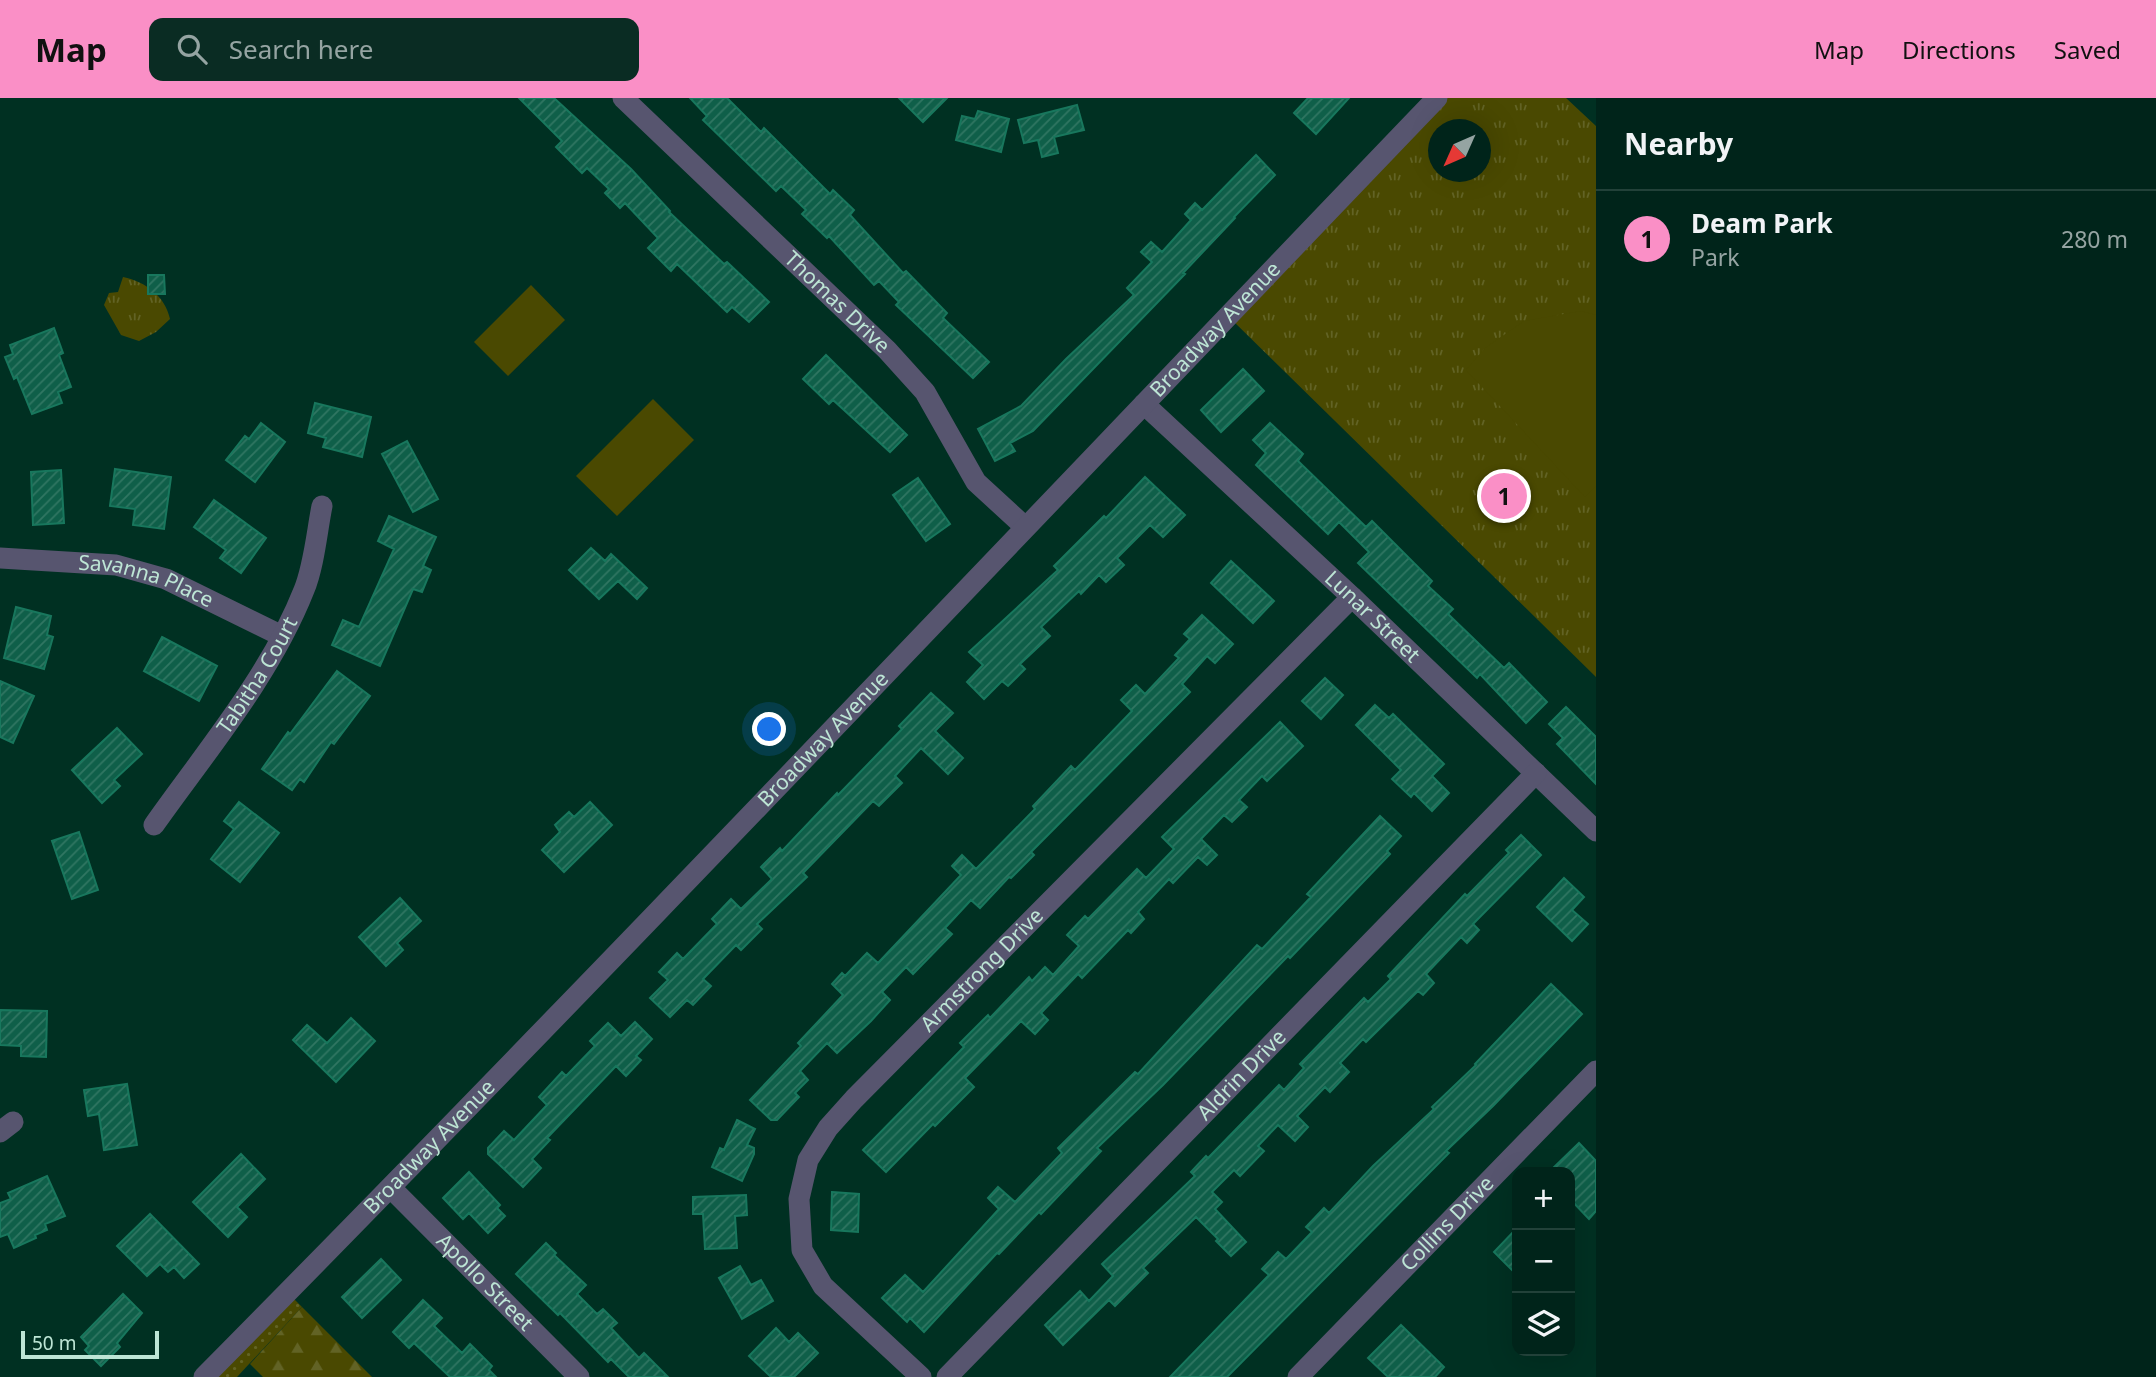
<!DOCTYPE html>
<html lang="en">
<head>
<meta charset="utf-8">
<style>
	:root { --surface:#00241a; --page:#0a2c23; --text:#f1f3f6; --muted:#95a4a2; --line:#224139; --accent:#fa8fc6 }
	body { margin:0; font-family:"Noto Sans",sans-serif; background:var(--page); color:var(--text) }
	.controls { position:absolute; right:21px; bottom:21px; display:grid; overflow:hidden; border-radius:14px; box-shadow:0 7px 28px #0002 }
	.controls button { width:63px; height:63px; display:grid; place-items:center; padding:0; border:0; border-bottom:2px solid var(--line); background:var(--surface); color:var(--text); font:35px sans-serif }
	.compass { position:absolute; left:1428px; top:21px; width:63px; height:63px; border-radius:50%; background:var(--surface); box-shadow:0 7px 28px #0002; rotate:225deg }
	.scale { position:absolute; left:21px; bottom:18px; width:138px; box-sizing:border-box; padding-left:7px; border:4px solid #bde5d5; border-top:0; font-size:19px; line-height:24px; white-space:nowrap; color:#bde5d5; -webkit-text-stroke:5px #003022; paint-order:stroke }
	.you { position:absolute; left:770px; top:632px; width:24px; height:24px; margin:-18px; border:5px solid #fff; border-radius:50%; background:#1a73e8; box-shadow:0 0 0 10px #1a73e833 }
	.badge { display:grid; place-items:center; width:46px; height:46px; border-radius:50%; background:var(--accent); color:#111; font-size:23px; font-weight:700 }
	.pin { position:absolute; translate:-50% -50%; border:4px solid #fff; box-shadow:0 2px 7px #0006 }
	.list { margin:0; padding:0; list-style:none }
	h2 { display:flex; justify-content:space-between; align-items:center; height:91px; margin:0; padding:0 28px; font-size:30px }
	h2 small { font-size:23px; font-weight:400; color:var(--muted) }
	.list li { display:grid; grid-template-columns:46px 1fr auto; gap:21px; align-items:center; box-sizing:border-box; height:98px; padding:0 28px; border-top:2px solid var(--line) }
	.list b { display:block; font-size:26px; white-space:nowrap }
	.list p { margin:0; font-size:23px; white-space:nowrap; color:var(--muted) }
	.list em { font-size:23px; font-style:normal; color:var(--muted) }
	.icon { flex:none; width:38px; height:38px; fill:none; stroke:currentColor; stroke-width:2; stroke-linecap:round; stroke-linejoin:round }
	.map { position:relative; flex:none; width:1596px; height:1279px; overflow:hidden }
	header { display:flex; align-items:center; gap:42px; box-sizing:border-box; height:98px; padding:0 35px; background:var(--accent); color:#111 }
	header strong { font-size:33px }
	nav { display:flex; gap:38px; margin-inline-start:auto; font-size:24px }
	.search { width:490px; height:63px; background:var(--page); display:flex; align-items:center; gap:18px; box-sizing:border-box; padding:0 24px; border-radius:14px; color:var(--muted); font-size:26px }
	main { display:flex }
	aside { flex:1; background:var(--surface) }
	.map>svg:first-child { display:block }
</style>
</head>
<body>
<header>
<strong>Map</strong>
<div class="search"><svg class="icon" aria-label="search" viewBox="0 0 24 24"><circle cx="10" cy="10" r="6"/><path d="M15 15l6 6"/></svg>Search here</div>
<nav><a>Map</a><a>Directions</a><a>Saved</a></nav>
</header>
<main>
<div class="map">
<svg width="1596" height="1279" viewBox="0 0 1596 1279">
	<defs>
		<pattern id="grass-dots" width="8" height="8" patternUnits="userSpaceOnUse" patternTransform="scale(1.75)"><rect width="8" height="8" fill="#4a4901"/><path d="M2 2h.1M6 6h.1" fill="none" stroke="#626325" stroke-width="1.8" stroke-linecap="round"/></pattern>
		<pattern id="forest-firs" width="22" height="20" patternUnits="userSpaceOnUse" patternTransform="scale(1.75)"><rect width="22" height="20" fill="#4a4901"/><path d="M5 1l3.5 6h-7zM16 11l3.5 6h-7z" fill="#626325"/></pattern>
		<pattern id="park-tufts" width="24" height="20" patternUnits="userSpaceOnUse" patternTransform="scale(1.75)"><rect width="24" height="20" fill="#4a4901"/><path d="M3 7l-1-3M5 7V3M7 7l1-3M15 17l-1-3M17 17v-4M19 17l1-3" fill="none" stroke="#626325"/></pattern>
		<pattern id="building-hatch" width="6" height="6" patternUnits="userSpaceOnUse" patternTransform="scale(1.75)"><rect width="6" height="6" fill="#0f5f49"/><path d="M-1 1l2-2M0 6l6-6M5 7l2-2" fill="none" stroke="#307662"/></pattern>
	</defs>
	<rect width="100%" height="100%" fill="#003022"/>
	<path fill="url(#grass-dots)" d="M287 1194 302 1209 237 1279H204Z"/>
	<path fill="url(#forest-firs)" d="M302 1209 372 1279H263L250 1266Z"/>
	<path fill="url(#park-tufts)" fill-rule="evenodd" d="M1437 0H1566L1596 28V579L1228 218ZM1438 32H1480V74H1438Z
		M123 179C146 184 165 198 170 221L156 234 139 243 121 237 104 207 109 195 118 194Z"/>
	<path fill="#4a4901" d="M531 187 565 222 508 278 474 244Z
		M1581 213 1596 217V388L1585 399 1466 272 1485 250 1524 223Z
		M653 301 694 342 617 418 576 378Z"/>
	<path fill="url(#building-hatch)" stroke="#18775d" stroke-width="2" d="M519 0H554L631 71 670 113 669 114 724 166 727 164 769 204 749 224 732 209 727 214 677 166 671 173 648 150 658 140 625 105 620 110 605 95 609 91 587 70 582 75 556 49 562 43Z
		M690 0H727L761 34 764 30 830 96 833 92 854 112 850 117 903 175 906 173 947 215 943 220 989 264 973 280 896 207 899 204 879 183 874 187 829 138 827 140 802 116 806 112 781 88 776 93 703 22 707 18Z
		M899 0H947L923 24Z
		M1308 0H1349L1316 36 1294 15Z
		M1077 7 1084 32 1054 39 1058 55 1042 59 1038 42 1024 45 1018 22Z
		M978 13 1009 21 1001 54 956 42 962 18 975 21Z
		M1256 57 1275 77 1234 119 1235 120 1183 175 1185 176 1033 333 1010 345 1015 353 995 363 978 331 1021 308 1066 261 1134 197 1127 190 1152 164 1141 154 1151 144 1162 154 1191 122 1185 116 1195 105 1202 112Z
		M148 177H164L165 196H148Z
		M54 230 63 255 59 257 71 289 58 294 62 305 32 316 17 279 14 281 5 259 13 256 10 247Z
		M826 257 907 337 890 354 833 302 829 306 803 281Z
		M1243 271 1264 293 1221 334 1201 312Z
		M315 305 371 319 362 359 323 349 326 340 308 335Z
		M261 325 285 344 255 384 226 362 245 338 249 341Z
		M1270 325 1303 356 1298 363 1366 429 1372 423 1432 483 1428 488 1453 511 1448 516 1504 570 1509 565 1547 604 1526 625 1480 576 1477 580 1358 465 1369 454 1339 424 1328 436 1256 367 1266 355 1253 342Z
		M407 343 438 401 413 414 382 356Z
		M115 371 171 379 164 431 133 427 135 411 110 408Z
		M61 372 64 425 33 427 31 374Z
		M1145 379 1185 417 1163 439 1150 427 1117 460 1124 467 1106 484 1099 477 1081 496 1079 493 1041 529 1050 538 1020 566 1025 571 1008 588 1002 583 984 601 967 584 983 567 969 554 1058 472 1054 468 1104 418 1106 420Z
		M918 380 950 426 926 443 893 397Z
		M214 402 266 440 241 475 220 460 226 452 194 429Z
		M389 418 436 439 423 468 431 472 422 494 413 491 380 568 332 547 343 522 359 529 394 451 378 443Z
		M591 450 605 463 611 456 647 490 637 501 618 483 599 501 569 472Z
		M1231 463 1274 503 1253 525 1211 485Z
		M16 509 51 518 47 537 53 539 44 571 4 560Z
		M1202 517 1233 546 1215 565 1207 558 1182 586 1190 594 1031 754 1034 757 1011 780 1009 779 980 810 971 802 945 830 952 836 913 876 906 869 882 894 890 902 871 923 837 955 827 945 800 973 808 982 795 995 799 999 777 1022H771L750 1002 801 948 798 945 843 897 832 886 842 875 845 878 867 855 878 865 961 777 952 768 962 757 976 771 1035 711 1033 708 1071 668 1075 672 1132 613 1121 602 1136 587 1145 596 1179 560 1175 557 1190 541 1184 536Z
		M162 539 217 568 199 603 144 573Z
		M337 573 370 598 334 646 331 644 304 684 300 681 292 692 262 671 288 634 290 636Z
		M1325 580 1343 597 1321 621 1302 603Z
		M0 583 34 598 13 645 0 639Z
		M931 595 953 615 935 633 963 660 948 676 921 650 895 678 902 685 879 708 873 703 803 775 807 779 757 826 762 831 741 852 736 847 703 881 711 888 693 907 687 902 670 919 650 900 668 882 659 874 677 855 683 861 717 826 712 821 731 801 741 811 772 781 761 769 780 750 782 753 837 695 838 697 902 631 899 628Z
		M1375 607 1389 620 1393 616 1444 666 1432 678 1449 695 1432 713 1414 695 1411 699 1392 681 1401 672 1356 627Z
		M1566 609 1596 639V686L1557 646 1563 640 1549 626Z
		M1280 624 1303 648 1267 683 1262 678 1239 702 1247 709 1232 724 1224 717 1201 741 1217 757 1207 767 1198 759 1173 785 1169 781 1138 814 1144 821 1131 835 1128 832 1082 880 1078 876 1041 915 1048 922 1035 936 1021 923 965 980 974 989 935 1028 933 1026 886 1074 863 1052 964 949 960 945 988 917 990 920 1029 879 1032 883 1045 869 1053 877 1079 848 1067 837 1085 818 1088 821 1137 771 1146 780 1174 751 1162 739Z
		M117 630 142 656 114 682 120 688 102 705 72 672Z
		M239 704 279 735 240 784 211 761 234 731 224 723Z
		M590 704 612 727 564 774 542 752 560 734 555 727 569 714 574 719Z
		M1380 718 1401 738 1387 753 1390 756 1290 860 1288 858 1163 987 1097 1050 1101 1053 1041 1116 1039 1114 999 1156 997 1155 924 1234 910 1220 907 1224 882 1200 905 1177 923 1194 999 1111 988 1100 998 1089 1015 1104 1062 1055 1058 1050 1135 974 1138 976 1257 847 1262 851 1311 799 1307 796Z
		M79 734 98 792 72 801 52 743Z
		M1521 737 1541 757 1473 826 1479 832 1467 845 1461 839 1426 876 1434 885 1423 897 1418 893 1366 944 1363 941 1340 965 1349 974 1330 994 1325 989 1297 1018 1308 1029 1295 1043 1278 1027 1258 1048 1264 1053 1240 1078 1234 1072 1212 1094 1222 1104 1215 1111 1246 1144 1231 1158 1216 1143 1218 1141 1196 1119 1143 1170 1148 1175 1115 1208 1109 1202 1063 1247 1045 1227 1080 1193 1089 1203 1113 1178 1102 1166 1169 1103 1195 1078 1191 1074 1206 1058 1208 1060 1279 987 1284 992 1304 970 1300 966 1364 900 1368 904 1391 881 1388 878 1465 796 1467 798 1509 755 1506 752Z
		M1564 780 1584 799 1572 812 1588 826 1572 843 1537 809Z
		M400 800 421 823 397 845 403 852 386 868 359 839Z
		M1551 886 1582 916 1493 1008 1446 1053 1449 1055 1227 1279H1170L1269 1177 1262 1171 1278 1154 1286 1161 1312 1134 1306 1129 1324 1110 1329 1115 1373 1068 1434 1011 1432 1009 1476 967 1475 966Z
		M0 912 47 913 46 959 21 958V948L0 947Z
		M351 920 375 943 336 984 293 942 307 927 327 945Z
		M635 924 652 941 636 958 641 962 626 978 616 968 547 1040 550 1042 532 1061 541 1070 523 1089 488 1056V1050L504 1033 514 1042 547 1007 539 999 562 974 566 978 595 948 590 943 608 925 621 938Z
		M127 986 137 1047 104 1052 99 1016 88 1018 84 992Z
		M737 1022 755 1031 747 1047 754 1050V1056L742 1083 712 1069 720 1050 724 1052Z
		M1579 1045 1596 1063V1113L1589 1121 1570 1101V1074H1549Z
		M241 1056 265 1081 237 1109 247 1119 228 1139 193 1104Z
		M469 1074 500 1107 497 1110 505 1118 488 1135 469 1115 463 1121 443 1100Z
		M47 1078 65 1118 45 1126 47 1132 35 1137 36 1140 14 1150 8 1136 0 1139V1105L11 1101 8 1095Z
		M832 1094 859 1096 858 1134 831 1132Z
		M746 1097 747 1117 735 1118 737 1150 705 1151 703 1116H693V1099Z
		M150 1116 199 1166 184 1180 174 1169 168 1174 160 1166 147 1178 117 1148Z
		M1517 1130V1177L1494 1154Z
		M546 1145 556 1155 554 1157 586 1187 577 1196 597 1216 603 1211 617 1225 611 1230 639 1260 644 1255 668 1279H629L611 1261 608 1264 560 1215 558 1217 516 1176Z
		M381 1161 401 1182 362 1220 342 1199Z
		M740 1168 751 1187 761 1182 773 1203 742 1221 719 1180Z
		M123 1196 142 1215 117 1245 120 1249 101 1268 85 1252 89 1248 81 1239Z
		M423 1202 442 1220 434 1228 462 1255 470 1246 492 1268 489 1272 496 1279H450L414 1245 409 1250 393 1234Z
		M1401 1227 1444 1269 1435 1279H1388L1368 1260Z
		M776 1230 789 1244 798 1235 818 1255 794 1279H771L749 1258Z"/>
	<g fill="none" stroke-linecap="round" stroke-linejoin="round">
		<g stroke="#57556f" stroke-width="21">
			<path id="s1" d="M623 0 887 252 925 294 976 384 1025 429"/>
			<path id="s2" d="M1144 306 1352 499 1596 733"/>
			<path id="s3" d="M0 460 116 467 166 481 282 538"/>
			<path id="s4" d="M154 727C207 652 270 578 304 492 314 468 317 433 322 408"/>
			<path d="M0 1034 13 1024"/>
			<path id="s5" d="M391 1090 579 1279"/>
			<path id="s6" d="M204 1279C620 858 1027 427 1437 0"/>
			<path id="s7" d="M921 1279 823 1188 802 1152 799 1101 808 1062 828 1030 854 1001 1352 499"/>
			<path id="s8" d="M947 1279 1536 675"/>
			<path id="s9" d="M1298 1279 1596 973"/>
		</g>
	</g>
	<g text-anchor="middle" stroke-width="5" stroke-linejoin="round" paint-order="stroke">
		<g font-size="21" fill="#bde5d5" stroke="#003022">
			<text dy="7" stroke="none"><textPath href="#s1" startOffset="296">Thomas Drive</textPath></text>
			<text dy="7" stroke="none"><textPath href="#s6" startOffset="1456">Broadway Avenue</textPath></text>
			<text dy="7" stroke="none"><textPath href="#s3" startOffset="149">Savanna Place</textPath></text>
			<text dy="7" stroke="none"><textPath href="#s2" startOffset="312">Lunar Street</textPath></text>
			<text dy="7" stroke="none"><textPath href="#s4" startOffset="182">Tabitha Court</textPath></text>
			<text dy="7" stroke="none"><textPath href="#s6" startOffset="889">Broadway Avenue</textPath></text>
			<text dy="7" stroke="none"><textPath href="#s7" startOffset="525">Armstrong Drive</textPath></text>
			<text dy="7" stroke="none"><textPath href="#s8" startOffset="422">Aldrin Drive</textPath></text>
			<text dy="7" stroke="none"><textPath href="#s6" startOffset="322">Broadway Avenue</textPath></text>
			<text dy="7" stroke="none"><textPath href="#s9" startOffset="214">Collins Drive</textPath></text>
			<text dy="7" stroke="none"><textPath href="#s5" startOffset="133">Apollo Street</textPath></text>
		</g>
	</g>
</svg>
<div class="controls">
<button>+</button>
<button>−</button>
<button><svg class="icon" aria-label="layers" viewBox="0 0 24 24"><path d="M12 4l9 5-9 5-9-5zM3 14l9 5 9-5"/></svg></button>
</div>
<svg class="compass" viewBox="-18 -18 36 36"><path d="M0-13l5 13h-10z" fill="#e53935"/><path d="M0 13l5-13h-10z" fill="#95a4a2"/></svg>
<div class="scale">50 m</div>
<div class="you"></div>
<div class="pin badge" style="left:1504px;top:398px">1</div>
</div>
<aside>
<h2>Nearby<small></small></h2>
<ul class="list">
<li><span class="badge">1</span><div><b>Deam Park</b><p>Park</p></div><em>280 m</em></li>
</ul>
</aside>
</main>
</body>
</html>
